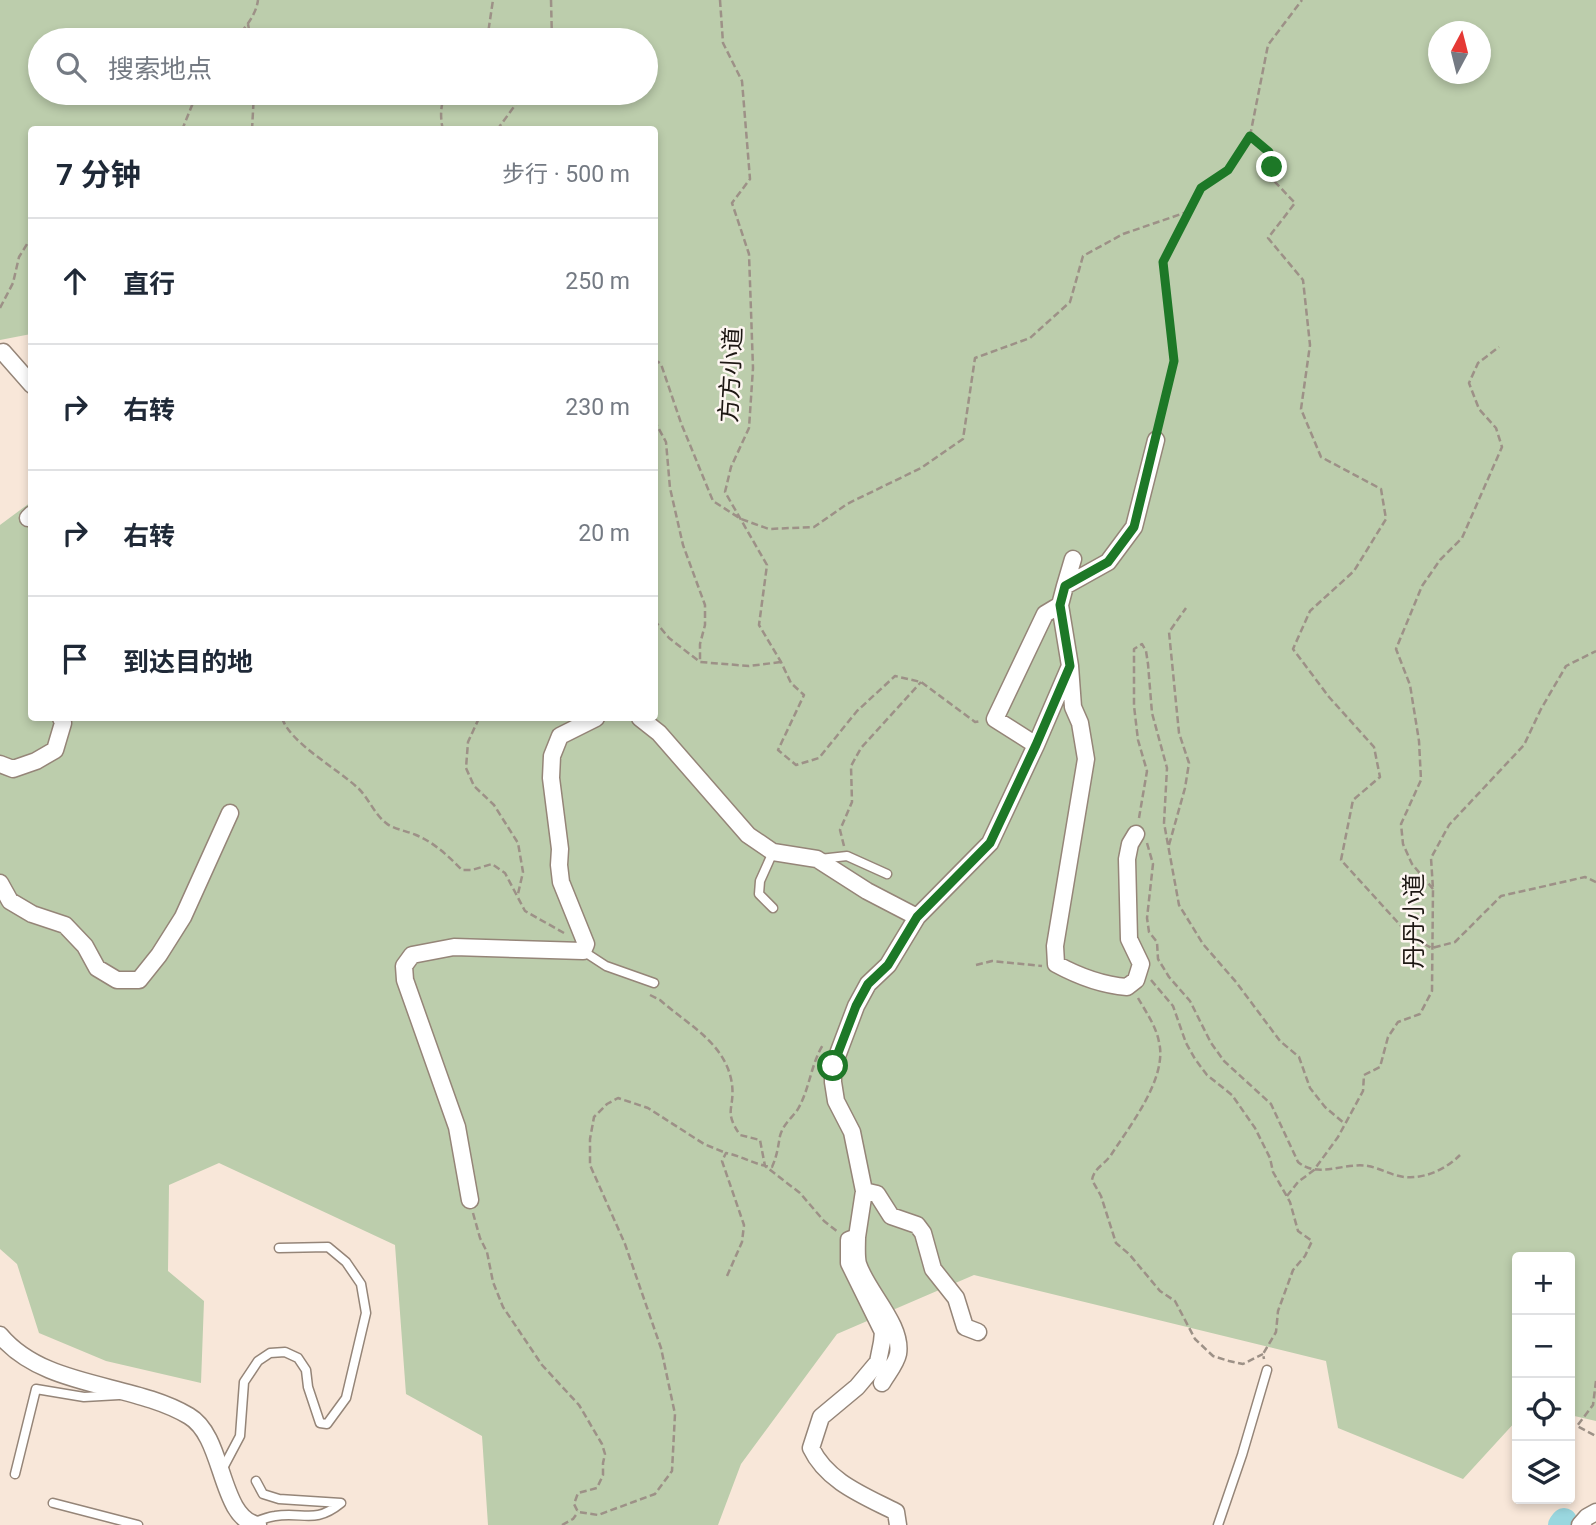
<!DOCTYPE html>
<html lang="zh">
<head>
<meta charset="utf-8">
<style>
	:root { --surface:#fff; --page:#f6f6f7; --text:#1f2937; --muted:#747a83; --line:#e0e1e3 }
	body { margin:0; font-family:Roboto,"Noto Sans SC",sans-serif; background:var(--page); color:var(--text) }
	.controls { position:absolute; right:21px; bottom:21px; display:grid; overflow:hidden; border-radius:7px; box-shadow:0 4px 10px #0003 }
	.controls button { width:63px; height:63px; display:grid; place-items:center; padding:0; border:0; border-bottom:2px solid var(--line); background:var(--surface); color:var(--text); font:35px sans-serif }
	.compass { position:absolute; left:1428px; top:21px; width:63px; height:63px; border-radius:50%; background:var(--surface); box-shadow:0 4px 10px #0003; rotate:7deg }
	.stop { position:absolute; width:21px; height:21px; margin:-16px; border:5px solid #1d7827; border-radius:50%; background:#fff }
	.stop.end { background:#1d7827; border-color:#fff; box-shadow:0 2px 7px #0008 }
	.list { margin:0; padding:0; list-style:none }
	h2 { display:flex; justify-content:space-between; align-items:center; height:91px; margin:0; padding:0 28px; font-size:30px }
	h2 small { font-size:23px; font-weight:400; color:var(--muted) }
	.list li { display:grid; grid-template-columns:46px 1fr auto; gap:21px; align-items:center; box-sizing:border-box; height:126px; padding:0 28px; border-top:2px solid var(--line) }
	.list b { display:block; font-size:26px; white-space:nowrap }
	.list em { font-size:23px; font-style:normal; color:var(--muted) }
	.icon { flex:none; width:38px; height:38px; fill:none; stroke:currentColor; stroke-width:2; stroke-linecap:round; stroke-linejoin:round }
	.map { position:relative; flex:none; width:1596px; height:1525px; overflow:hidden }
	.search { position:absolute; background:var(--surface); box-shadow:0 4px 10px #0003; left:28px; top:28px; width:630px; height:77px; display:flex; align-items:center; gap:18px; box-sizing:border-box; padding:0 24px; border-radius:38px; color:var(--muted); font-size:26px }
	.panel { position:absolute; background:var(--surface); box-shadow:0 4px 10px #0003; left:28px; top:126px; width:630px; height:595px; border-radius:7px }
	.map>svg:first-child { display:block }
</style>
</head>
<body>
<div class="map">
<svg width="1596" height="1525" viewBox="0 0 1596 1525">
	<rect width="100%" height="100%" fill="#f8e7d9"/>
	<path fill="#bccdac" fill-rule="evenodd" d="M0 0H1596V1421L1570 1415V1257H1517V1420L1463 1479 1338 1428 1326 1361 974 1275 837 1334 741 1464 718 1525H488L482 1436 406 1394 395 1245 219 1163 169 1185 168 1271 204 1301 201 1383 106 1361 39 1333 17 1264 0 1249V525L31 502 32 718H654V130H32L31 334 0 340ZM1438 32H1480V74H1438ZM40 40H646V93H40Z"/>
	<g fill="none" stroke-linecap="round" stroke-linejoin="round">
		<path stroke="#9ad7df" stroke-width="26" d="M1561 1525 1564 1521"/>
		<g stroke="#958578" stroke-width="11">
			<path id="service" d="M773 852 760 881 759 894 773 908
				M820 859 847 856 887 874
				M583 951 606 966 654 983
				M222 1470 240 1436 244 1382 258 1361 270 1353 285 1352 298 1358 306 1370 308 1387 320 1423 327 1424 346 1398 366 1313 361 1284 346 1262 328 1247 279 1248
				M15 1474 36 1389 84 1397 119 1395
				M53 1503 138 1525
				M253 1523C260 1520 268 1517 275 1516 303 1511 314 1525 341 1503L279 1499 263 1494 256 1481
				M1218 1525 1242 1455 1267 1370"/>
		</g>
		<g stroke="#958578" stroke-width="19">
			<path id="minor" d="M0 353 3 352 32 385
				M32 514 28 518 32 517
				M1065 586 1073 559
				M1070 666 1073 707 1080 723 1086 759 1055 946 1056 964C1078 976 1101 985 1127 987L1136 980 1141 964 1129 939 1127 859 1130 844 1136 834
				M640 718 659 733 748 835 773 852 817 859 867 891 917 917 888 965 868 984 856 1006 833 1067V1082L836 1101 852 1132 864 1191
				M1036 745 995 719 1045 614 1060 605
				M0 764 13 769 36 761 55 750 63 723 61 718
				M0 883 10 901 32 914 65 925 85 946 97 968 117 980H139L159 955 183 917 230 813
				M917 917 990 843 1036 745 1070 666 1060 605 1065 586 1108 562 1134 527 1156 440
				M470 1200 457 1127 405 980 404 966 412 955 454 947 583 951 586 944 561 882 559 865 560 849 551 778 552 756 560 736 596 718
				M857 1237 864 1191 877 1194 891 1216 917 1225 923 1233 933 1269 956 1298 965 1327 978 1332
				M0 1335C45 1389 132 1382 189 1416 225 1437 219 1518 258 1525
				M882 1383C887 1374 896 1364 898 1354 903 1325 867 1292 858 1264 856 1256 857 1246 857 1237L849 1240V1263L883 1332 882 1342 878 1362 857 1387 821 1417 811 1448C827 1482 865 1496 896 1512L898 1525
				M1580 1525 1587 1517 1596 1512"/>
		</g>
		<path stroke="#9d9187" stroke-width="2.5" stroke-dasharray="7 3.5" stroke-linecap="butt" d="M551 0 552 40
			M720 0 723 43 742 81 750 179 732 203 749 254 753 368 749 428 731 467 725 492 767 565 759 625 781 662 791 683 804 695 778 750 796 765 819 758 857 711 895 676 921 682 975 722 981 721
			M248 24 251 40
			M234 40C244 29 256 16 258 0
			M487 40 493 0
			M182 130 197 93
			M252 130 254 93
			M443 130C440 118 440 102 447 93
			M497 130 524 93
			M1250 136 1268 45 1302 0
			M0 308 13 283 19 257 32 236
			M654 359 661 364 681 423 713 501 741 519 769 529 814 527 847 504 921 468 963 439 975 358 1030 338 1070 302 1083 256 1123 234 1190 211
			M654 420 666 442 670 488 683 545 705 605V625L700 644V662
			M1159 427 1174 361 1163 262 1201 188 1228 170 1250 136 1269 152 1275 182 1295 203 1268 238 1303 280 1310 345 1301 409 1321 457 1381 489 1386 519 1354 571 1310 611 1293 649 1329 697 1374 747 1380 777 1353 800 1341 860 1412 938 1432 948 1455 942 1501 896 1585 877 1596 882
			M654 620 669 638 700 662 749 666 781 662
			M282 718C291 744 337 768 359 789 369 799 375 815 386 823 393 829 407 831 416 835 435 843 448 856 462 870H472L492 864 505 873 525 911 564 933
			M479 718 468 742 466 768 474 786 494 805 518 843 523 872 518 894
			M1139 818 1147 771 1138 740 1134 706V649L1142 644 1146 651 1148 664 1152 713 1167 768 1164 823 1179 905 1203 944 1236 982 1280 1041 1299 1057 1310 1088 1325 1107 1345 1124
			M1147 843 1153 864 1147 918 1149 932 1157 942 1158 959 1169 977 1190 1001 1211 1043 1224 1061 1271 1104 1298 1162C1318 1179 1344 1162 1368 1166 1380 1168 1392 1176 1405 1177 1425 1179 1446 1169 1460 1155
			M1169 845 1185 788 1189 763 1179 733 1169 632 1186 608
			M844 846 840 830 852 802 851 766 861 748 921 682
			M1433 889 1412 864 1403 844 1401 824 1421 780 1419 741 1410 685 1396 649 1422 586 1440 560 1462 538 1502 447 1496 428 1479 409 1469 383 1478 363 1499 347
			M976 965 992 961 1042 966
			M1151 980 1173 1006 1186 1043 1195 1059 1207 1075 1232 1095 1255 1128 1270 1158 1273 1172 1290 1202 1298 1231 1312 1241 1305 1256 1293 1270 1278 1311 1276 1332 1263 1354 1264 1359
			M650 995 660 1000C688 1025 726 1043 732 1084 735 1110 723 1110 740 1135L760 1140 765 1166 800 1193 824 1221 838 1232
			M1138 998C1146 1012 1156 1026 1159 1042 1168 1078 1129 1127 1111 1155 1104 1165 1094 1168 1092 1180L1101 1196 1116 1243 1129 1254 1160 1291 1175 1301 1195 1339 1213 1356 1229 1361 1243 1364 1263 1354
			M1287 1196 1298 1182 1314 1170 1338 1137 1363 1091 1364 1075 1380 1067 1388 1037 1398 1022 1420 1014 1432 991 1433 889 1431 858 1449 825 1524 745 1541 709 1566 666 1596 651
			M473 1213 480 1238 487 1252 493 1282 503 1307 542 1365 579 1405 602 1444 605 1454 603 1463V1475L597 1488 578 1493 574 1504 578 1512 598 1515 655 1494 672 1471 675 1414 661 1348 625 1244 590 1165V1139L594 1117 607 1104 618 1098 648 1108 704 1144 726 1153
			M727 1276 742 1242 744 1225 722 1161 726 1153C742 1156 755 1165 772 1167 777 1156 778 1147 780 1136 783 1124 792 1118 798 1109 810 1088 811 1063 824 1043
			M1596 1381 1593 1405 1577 1426 1596 1436
			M562 1525 573 1519 578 1512"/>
		<use href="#service" stroke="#fff" stroke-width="8"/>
		<use href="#minor" stroke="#fff" stroke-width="16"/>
	</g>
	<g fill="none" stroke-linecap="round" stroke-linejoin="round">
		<path stroke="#1d7827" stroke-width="9" d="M833 1066 856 1006 868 984 888 965 917 917 990 843 1036 745 1070 666 1060 605 1065 586 1108 562 1134 527 1174 361 1163 262 1201 188 1228 170 1250 136 1269 152 1272 167"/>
	</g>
	<g text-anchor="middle" stroke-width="5" stroke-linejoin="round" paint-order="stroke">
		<g font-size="24" fill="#1d1713" stroke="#fdf6f1">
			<text transform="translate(731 375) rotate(-87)" y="8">方方小道</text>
			<text transform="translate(1414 921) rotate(-90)" y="8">丹丹小道</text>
		</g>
	</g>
</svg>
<div class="controls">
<button>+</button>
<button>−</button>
<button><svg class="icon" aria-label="locate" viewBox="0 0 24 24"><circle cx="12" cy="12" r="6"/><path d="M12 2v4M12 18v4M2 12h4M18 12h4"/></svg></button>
<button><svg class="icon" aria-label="layers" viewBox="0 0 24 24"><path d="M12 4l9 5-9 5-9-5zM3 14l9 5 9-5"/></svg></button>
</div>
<svg class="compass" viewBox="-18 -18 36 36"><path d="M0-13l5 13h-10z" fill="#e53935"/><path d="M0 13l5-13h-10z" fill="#747a83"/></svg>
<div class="stop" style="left:833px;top:1066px"></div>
<div class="stop end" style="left:1272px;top:167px"></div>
<div class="search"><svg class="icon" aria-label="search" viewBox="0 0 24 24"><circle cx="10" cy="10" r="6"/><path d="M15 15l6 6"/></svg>搜索地点</div>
<section class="panel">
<h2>7 分钟<small>步行 · 500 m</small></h2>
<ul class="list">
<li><svg class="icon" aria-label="ahead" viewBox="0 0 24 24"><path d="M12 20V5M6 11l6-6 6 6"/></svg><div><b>直行</b></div><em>250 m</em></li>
<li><svg class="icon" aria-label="right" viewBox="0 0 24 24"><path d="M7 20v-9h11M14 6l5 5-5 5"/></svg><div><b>右转</b></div><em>230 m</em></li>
<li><svg class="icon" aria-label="right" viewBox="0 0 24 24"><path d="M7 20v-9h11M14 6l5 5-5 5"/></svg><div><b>右转</b></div><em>20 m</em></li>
<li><svg class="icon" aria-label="arrive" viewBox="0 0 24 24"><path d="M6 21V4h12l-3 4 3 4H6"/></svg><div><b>到达目的地</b></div></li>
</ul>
</section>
</div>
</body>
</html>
